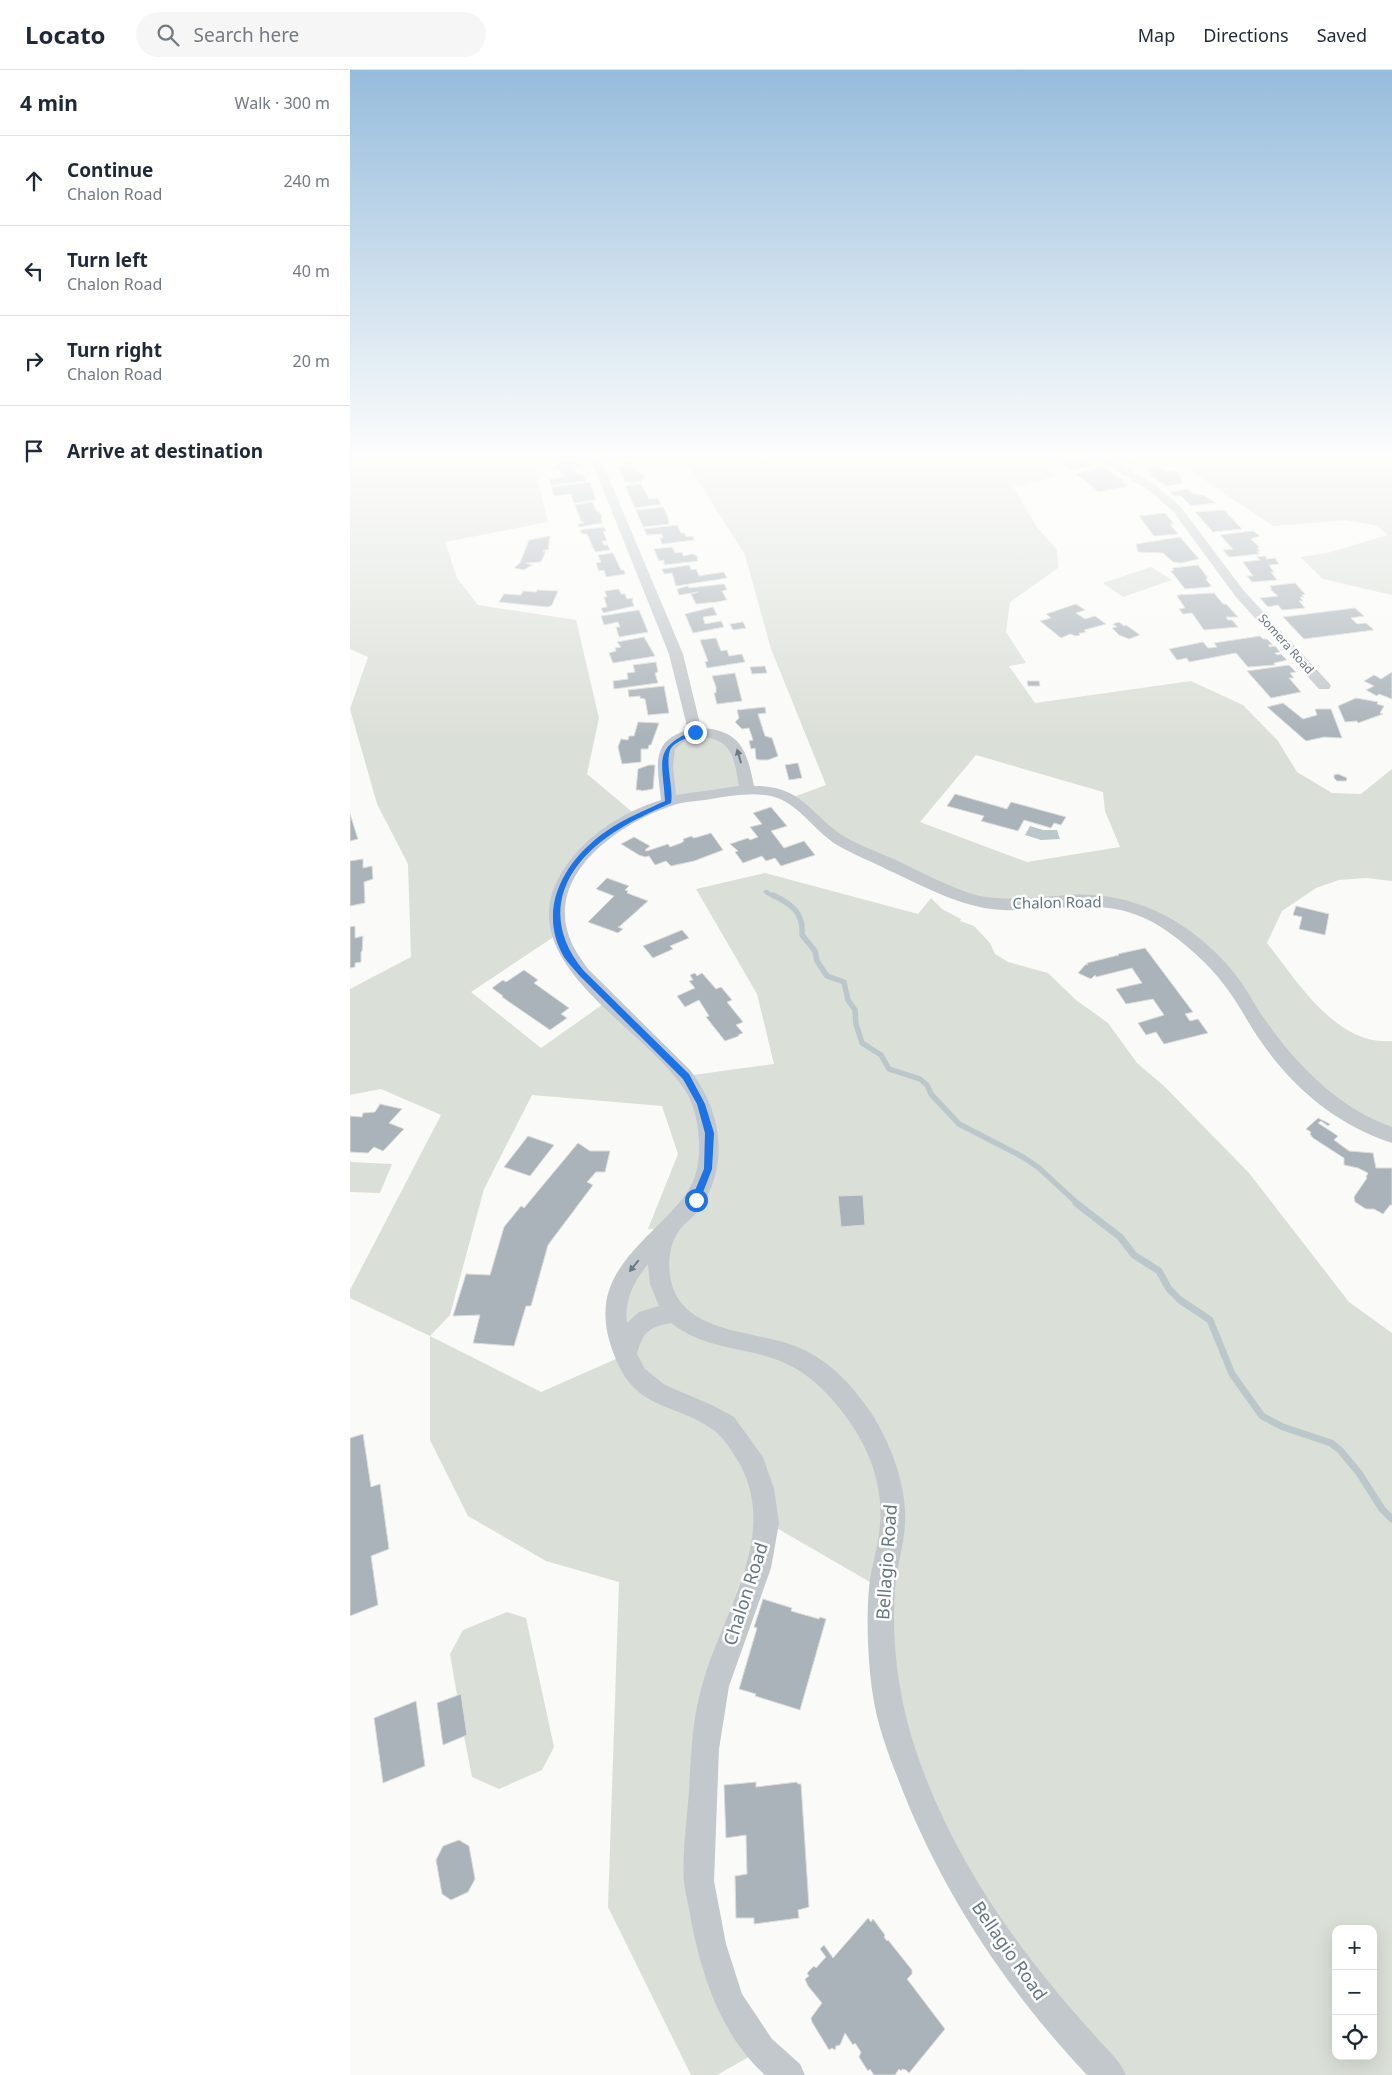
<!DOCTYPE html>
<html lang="en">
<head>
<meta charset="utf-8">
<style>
	:root { --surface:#fff; --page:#f6f6f7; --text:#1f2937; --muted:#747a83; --line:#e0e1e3 }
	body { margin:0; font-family:"Noto Sans",sans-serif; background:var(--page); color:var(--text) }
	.controls { position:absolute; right:15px; bottom:15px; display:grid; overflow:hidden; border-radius:10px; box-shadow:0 5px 20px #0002 }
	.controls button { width:45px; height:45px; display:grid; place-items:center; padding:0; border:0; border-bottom:1px solid var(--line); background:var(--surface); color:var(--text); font:25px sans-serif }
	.stop { position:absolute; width:15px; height:15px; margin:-11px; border:4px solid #1a73e8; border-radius:50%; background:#fff }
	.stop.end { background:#1a73e8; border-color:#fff; box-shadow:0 1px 5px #0008 }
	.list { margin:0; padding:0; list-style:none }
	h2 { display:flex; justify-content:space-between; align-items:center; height:65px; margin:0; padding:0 20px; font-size:21px }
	h2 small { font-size:16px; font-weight:400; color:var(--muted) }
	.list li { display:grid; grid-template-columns:32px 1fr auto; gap:15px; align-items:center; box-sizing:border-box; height:90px; padding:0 20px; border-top:1px solid var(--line) }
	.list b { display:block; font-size:19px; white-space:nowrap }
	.list p { margin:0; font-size:16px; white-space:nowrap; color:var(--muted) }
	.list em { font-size:16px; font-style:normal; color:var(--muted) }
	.icon { flex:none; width:28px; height:28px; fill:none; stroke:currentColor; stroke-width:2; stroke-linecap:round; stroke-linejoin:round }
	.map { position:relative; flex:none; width:1042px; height:2005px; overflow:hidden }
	header { display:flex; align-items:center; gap:30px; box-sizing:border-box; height:70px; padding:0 25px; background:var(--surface); border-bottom:1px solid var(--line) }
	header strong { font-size:24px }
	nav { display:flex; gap:28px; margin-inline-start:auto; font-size:18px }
	.search { width:350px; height:45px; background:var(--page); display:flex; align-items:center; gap:12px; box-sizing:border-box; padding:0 18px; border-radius:28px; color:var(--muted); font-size:19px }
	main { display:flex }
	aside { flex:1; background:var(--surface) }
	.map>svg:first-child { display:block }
</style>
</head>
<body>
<header>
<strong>Locato</strong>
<div class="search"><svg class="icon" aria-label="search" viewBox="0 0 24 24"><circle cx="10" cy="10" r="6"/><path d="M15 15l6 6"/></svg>Search here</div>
<nav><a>Map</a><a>Directions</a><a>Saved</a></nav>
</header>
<main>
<aside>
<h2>4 min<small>Walk · 300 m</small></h2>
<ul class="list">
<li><svg class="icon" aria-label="ahead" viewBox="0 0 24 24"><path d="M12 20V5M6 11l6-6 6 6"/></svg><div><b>Continue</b><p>Chalon Road</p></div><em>240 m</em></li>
<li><svg class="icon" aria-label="left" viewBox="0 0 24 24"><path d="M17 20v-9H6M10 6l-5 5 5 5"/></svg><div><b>Turn left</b><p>Chalon Road</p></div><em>40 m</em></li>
<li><svg class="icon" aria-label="right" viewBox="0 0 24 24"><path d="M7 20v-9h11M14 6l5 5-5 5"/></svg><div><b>Turn right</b><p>Chalon Road</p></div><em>20 m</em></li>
<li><svg class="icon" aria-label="arrive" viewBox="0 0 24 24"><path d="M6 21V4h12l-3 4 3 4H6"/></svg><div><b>Arrive at destination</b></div></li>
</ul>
</aside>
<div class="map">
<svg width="1042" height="2005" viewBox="0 0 1042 2005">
	<rect width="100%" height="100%" fill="#fafaf8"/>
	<path fill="#dadfd7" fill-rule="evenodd" d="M5 387H182L198 452 95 472 107 508 128 535 226 550 249 648 237 704 287 746 222 799 208 864 121 922 191 978 259 930 336 1006 424 994 407 924 346 819 415 803 568 844 581 828 592 839 611 849 610 851 624 856 640 873 645 884 658 892 698 903 726 930 758 953 787 993 814 1016 899 1103 999 1232 1042 1263V2005H760L681 1917 564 1716 532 1519 418 1453 365 1616 349 1811 411 1980 367 2005H341L258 1837 269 1512 196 1491 118 1446 80 1370V1266L0 1228V1220L91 1045 31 1019 0 1025V919L61 887 58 794 27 734 0 639 18 587 0 579V389ZM182 1025 312 1036 328 1084 298 1159 317 1160 264 1244 275 1285 191 1322 80 1266 100 1245 134 1119ZM986 1859H1023V1986H986Z
		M333 387H641L653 389 683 387 707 406 663 417 687 457 707 480 708 498 660 532 656 562 676 593 659 596 685 633 841 611 893 635 928 671 947 702 982 723 1011 724 1042 699V811L1016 808 989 810 966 818 932 841 917 873C947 911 986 976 1042 971V1065L991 1041 858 887 779 836 643 834 506 778 441 728 476 715 421 579 395 485ZM626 685 753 722 755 741 770 777 677 792 570 752Z
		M827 387H1021L1036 396H1042V525L973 509 950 487 977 483 1038 465 1027 456 996 450 923 456 835 397Z
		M801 497 822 510 773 527 753 513Z
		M345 662 380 671 397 719 319 731V677Z
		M0 1092 42 1094 30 1123 0 1122Z
		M157 1542 176 1548 204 1677 192 1700 149 1719 122 1707 114 1666 117 1665 111 1624 107 1625 100 1584 113 1560Z"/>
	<path fill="#bbc7cb" d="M680 756 693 760H707L710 769 691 770 675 765Z"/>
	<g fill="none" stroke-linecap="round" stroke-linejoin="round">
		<path stroke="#bbc7cb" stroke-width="4.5" d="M416 822 425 827"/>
		<path stroke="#bbc7cb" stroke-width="5.5" d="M423 825C441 834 454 842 452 865L465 881 467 891 477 906 494 912 498 930 505 940 506 954 512 973 531 985 539 999 570 1009 577 1015 581 1024 609 1054 673 1087 689 1098 728 1134"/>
		<path stroke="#bbc7cb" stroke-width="7" d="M726 1133 770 1167 784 1185 809 1201 819 1219 830 1230 860 1250 882 1304 912 1346 933 1357 981 1373 990 1380 1009 1403 1032 1439 1042 1449"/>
	</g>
	<path fill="#aab3b9" stroke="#dcdcda" d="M704 387H724L729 390 735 389 744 395 720 400Z
		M766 387H794L802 391 780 394Z
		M214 391 232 394 224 398 227 404 233 405 236 411 201 415 200 409 212 407 210 399 204 398Z
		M282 391 283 395 276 396 288 398 283 401H289L290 404H293L295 408 292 409V411L281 413 273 411 275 409 271 401H273L268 399 273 396 272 392Z
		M752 397 774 410 771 411 778 416 749 422 726 404Z
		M809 397 815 401 824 400 829 403 833 413 818 416 810 412 800 405 803 403 798 399Z
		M240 412 246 430 224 433 221 424 204 426 201 417Z
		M291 414 299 429 308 428 311 434 285 438 275 416Z
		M838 419 842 422 841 423 853 425 866 433 841 436 831 426H824L820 422Z
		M241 432 243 433 245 439 251 444 252 453 229 457 228 454 234 453 231 451 225 435Z
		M313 437 318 447 319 454 293 457 286 440Z
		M874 440 892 459 863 462 845 442Z
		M815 443 824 454H820L828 464 804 466 789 446Z
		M327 455 331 463H334L336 467 343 466 344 470 312 474 310 468H313L312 464 297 465 294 459Z
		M254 457 256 461H253L257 471H252L254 475H258L260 480 245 482 237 464H232L230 460Z
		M903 461 910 466 901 469 909 477 907 478 910 481H907L909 484 879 487 873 480 883 479 870 465Z
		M200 466 198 480H194L193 482 196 481 191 492 178 493H176L182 495 174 500 164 498 170 493 179 470Z
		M830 467 849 489 831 493 823 492 813 483 788 482 786 474Z
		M322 477 325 483 332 482 333 486 343 484 347 486 348 491 314 495V490L309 491 304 479Z
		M263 483 271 500H274L275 504 256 507 254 500 249 501 246 493 251 492 248 485Z
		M915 486 917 489 925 488 929 494 919 495 924 502H921L927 510 902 512 897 506H903L893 492 910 490 907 487Z
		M339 495 341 500 346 499 349 506 374 502 377 508 326 516 322 503 314 504 312 499Z
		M848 495 858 508H856L857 511 862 516H859L860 517 835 519 821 501 824 500 822 498Z
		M945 513 955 524 952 525 954 527H950L953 531H949L955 538 932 540 928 535 918 537 910 528 928 526 920 519H922L920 516Z
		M374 514 377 520 372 521 377 530 367 532 346 534 341 524 348 522 329 525 327 519 338 516 339 518Z
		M269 519 271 524H275L277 529 283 528 282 530 284 536 253 543 251 538 257 537 254 527H257L255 521Z
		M187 520 208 521 202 535 198 537 149 532 154 524 171 525 173 521 186 522Z
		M864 523 873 534H876L888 547H876L878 550H882L888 557 854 560 842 543 833 544 829 539 835 538 827 526 828 525Z
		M726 534 735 540 726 543 735 549 745 546 756 554 734 560 736 562 732 563H729L730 565 726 566 720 564 711 568 690 551 701 548 696 544Z
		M363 537 367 545 353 547 355 554 371 551 374 557 343 563 335 544Z
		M1005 538 1014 546 1001 548 1007 554 1016 553 1024 560 954 569 933 547Z
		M289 540 298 562 269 567 266 557H270L268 552 254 555 251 546Z
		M393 552 396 558 383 560 380 554Z
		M769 552 774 556 776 555 790 565 779 569 769 565 762 558 767 557 763 554Z
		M910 566 913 569H917L923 575H918L920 577 925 576 930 582 925 583 927 585 931 584 937 590 924 593 925 595 898 597 886 583 839 592 837 588 827 590 819 579 853 572 858 578 867 577 864 573Z
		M294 567 305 586 263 593 259 583 266 581 265 578 271 577 267 572Z
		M366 568 371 581 377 580 379 586 392 584 395 592 357 598 355 592 358 591 350 570Z
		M306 592 308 602 305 603 308 613 264 619 263 611 278 609 277 603 285 602 283 595Z
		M939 595 946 602 940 603 944 608H939L951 622 921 628 897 601Z
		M415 596 417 603 402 604 400 597Z
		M1042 602V629L1029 624 1027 626 1016 620 1024 616 1014 611 1024 605 1031 609Z
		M385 603 392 631 367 634 364 623H366V617L362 606Z
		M677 611H689L690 616H678Z
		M314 616 319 643 298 645 295 629 290 628V626L279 627 278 620Z
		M1006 628 1028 632 1027 634 1034 636 1030 643 1033 644 1008 653 1007 651 995 652 988 636Z
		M933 633 953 649 967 645 965 639H981L992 668 974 667 956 671 917 637Z
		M415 637 416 643 408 644 415 666 422 668 428 686 418 690H410L406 689 405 678 401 679 399 671 403 670 399 658 392 659 385 652 389 648 387 640Z
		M288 652 309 653 301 675H299L298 679H291V692L272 694 268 677 271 669 278 670 279 666H284Z
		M448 693 452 708 439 710 435 695Z
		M299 695H305L303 719 291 721V720H286L288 699Z
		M988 704 997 708 996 711H987L984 708V705Z
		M605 724 657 739 661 732 716 747 711 755 704 753 701 758 674 750 668 761 631 751 634 746 597 736Z
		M421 737 437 756 421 761 434 778 454 771 465 785 431 796 425 788 416 791 412 786 393 793 385 782 388 781 380 774 398 768 400 770 408 767 400 757 412 754 403 743Z
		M0 744 8 769 0 771Z
		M361 763 373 780 344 791 321 796 316 791 305 795 299 786 295 787 289 785 271 774 284 767 300 776 295 780 297 781 318 774 320 777 331 773 334 771 333 769 342 766 343 768 348 767Z
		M13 789V798L22 796 23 809 14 812 15 833 0 836V791Z
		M257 808 279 816 275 820 278 821 277 823 298 831 270 856 268 857 273 859 268 863 238 852 264 826 246 819Z
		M946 836 979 844 975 865 949 859 952 847 943 845Z
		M5 856V868L13 866 12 881 11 882V892L5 893V897L0 898V857Z
		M332 860 339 868 320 876 323 879 303 888 293 876Z
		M795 878 843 942 835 944 840 951 848 949 858 963 814 974 806 962 796 965 788 953 814 945 803 929 776 934 766 919 792 913 782 898 746 907 745 905 741 909 728 903 736 894 738 895 737 893 769 885 768 884Z
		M174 900 188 910 184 913 219 938 211 944 217 948 200 960 152 927 153 926 142 918 153 910 156 912Z
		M345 903 347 906 352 903 366 919 371 917 382 930 377 932 393 952 386 955 393 963 388 965 389 966 375 971 356 947 359 946 349 930 335 937 327 926 345 918 339 911 343 910 340 905Z
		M30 1034 52 1039 39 1053 54 1059 33 1081 24 1077 18 1083 0 1082V1046L12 1047 13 1043 25 1042Z
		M968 1048 980 1054 978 1056 971 1051 968 1053 988 1066 984 1070 999 1081 1023 1083 1026 1098H1042V1135H1040L1033 1144 1024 1139H1016L1005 1132 1004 1127 1017 1108 1016 1107 1018 1103 1008 1098 994 1095V1088L963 1068 960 1064 961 1062 956 1059Z
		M178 1066 204 1075 180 1106 154 1097Z
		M228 1073 240 1081H260L255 1102H246L237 1112 243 1115 198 1175 181 1236H176L164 1276 123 1273 130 1245 103 1246 116 1204 140 1205 154 1157 171 1136 174 1138Z
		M513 1125 515 1155 491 1157 488 1126Z
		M13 1364 21 1417 30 1414 39 1479 21 1486 28 1535 0 1546V1368Z
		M413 1529 442 1538 441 1541 469 1549 470 1547 476 1549 450 1640 405 1626 406 1624 389 1619 407 1558 404 1557Z
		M111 1624 117 1665 93 1675 87 1633Z
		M66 1631 75 1696 33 1713 24 1648Z
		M406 1712V1717L447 1712 448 1714H451L459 1837 448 1840 449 1848 404 1854V1848H386L385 1806 397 1804 396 1765 376 1768 374 1715Z
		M109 1770 119 1776 125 1809 118 1822 101 1830 92 1824 86 1790 93 1776Z
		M518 1848 521 1852 523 1849 535 1865 534 1867 537 1871 538 1870 562 1900V1904L557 1909 595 1959 559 2003 556 2000 552 1999 551 2001 549 1999 545 2005H524L520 1999 518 2001 509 1987 511 1982 505 1973 503 1975 495 1963 490 1975 486 1976 485 1980 482 1978 479 1980 462 1952 461 1948 472 1933 458 1916 455 1909 459 1906 457 1903 464 1896 466 1898 476 1887 470 1879 474 1875 483 1888Z"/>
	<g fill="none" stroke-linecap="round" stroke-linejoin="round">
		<path fill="#c3c8cc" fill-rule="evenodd" d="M240 387H250L333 584 351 658C391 660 397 681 404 716 454 715 461 747 497 768 513 777 530 783 546 790 570 802 594 814 619 823 651 833 685 827 718 825 762 822 804 835 840 861 859 875 877 892 891 912 899 923 905 936 913 947 947 995 987 1037 1042 1057V1073C988 1055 945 1020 912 973 899 955 889 934 875 916 858 893 835 873 811 857 751 820 703 846 641 839 605 834 571 815 538 800 521 791 504 785 487 775 464 761 448 732 421 726 401 722 380 726 361 729 350 731 338 731 327 734 278 749 205 795 216 855 219 872 228 885 238 899L340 1000C371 1040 380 1092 351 1137 345 1147 333 1153 327 1164 317 1180 317 1206 325 1223 345 1265 412 1261 450 1278 482 1292 507 1320 525 1349 543 1380 557 1418 555 1454 554 1476 546 1498 545 1521 541 1576 549 1631 567 1684 595 1766 643 1844 698 1911 713 1930 730 1949 746 1967 757 1980 770 1990 776 2005H737C655 1918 589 1818 547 1706 537 1681 527 1653 523 1626 518 1594 516 1550 519 1518 521 1496 529 1475 530 1454 534 1409 514 1367 486 1334 472 1317 455 1302 435 1293 397 1276 357 1281 321 1253 299 1257 293 1262 287 1284L295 1299 315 1315 364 1336 384 1347 413 1387 424 1419 429 1453 421 1498 379 1616 369 1679 364 1811 376 1874 392 1924 422 1969 450 1994 455 2005H415C371 1965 352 1907 341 1850 339 1838 336 1825 334 1813 332 1785 337 1749 339 1721 341 1686 342 1650 352 1616 370 1548 424 1476 395 1405 391 1393 374 1368 365 1361 326 1332 286 1342 265 1287 237 1218 275 1189 319 1144 338 1124 347 1112 349 1084 350 1065 347 1043 338 1025 299 957 152 892 214 799 236 765 273 742 311 730 308 698 299 671 338 660L319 584ZM352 667C384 670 384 690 389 716L326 725 323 696 325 679 337 669ZM298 1194 300 1214 309 1236 289 1242 277 1253C274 1229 284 1212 298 1194Z
			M744 387H756L805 415 830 436 894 521 979 613 981 616 979 619H969L886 527 822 440 797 419Z"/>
	</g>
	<defs><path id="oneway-solid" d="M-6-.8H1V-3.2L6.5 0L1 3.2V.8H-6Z" transform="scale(1.25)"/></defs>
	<g fill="#6a7a87">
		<use href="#oneway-solid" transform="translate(389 686) rotate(-106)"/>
		<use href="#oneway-solid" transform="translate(284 1196) rotate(129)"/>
	</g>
	<linearGradient id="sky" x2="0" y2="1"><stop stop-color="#96bcdc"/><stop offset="0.58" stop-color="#fdfdfc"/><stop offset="1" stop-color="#fdfdfc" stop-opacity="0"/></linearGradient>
	<rect width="1042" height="668" fill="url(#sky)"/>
	<path fill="#1a73e8" d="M343 661 348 662C340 668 327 670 321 678 314 691 324 719 321 733 301 742 281 751 263 763 210 798 191 850 234 901L339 1004 355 1034 364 1063 362 1099 350 1130 346 1133 341 1130 354 1099 355 1063 347 1034 333 1009 229 905C224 899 218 893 214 887 186 838 215 789 258 760 275 748 296 740 315 731 313 692 302 678 343 661Z"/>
	<g text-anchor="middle" stroke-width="5" stroke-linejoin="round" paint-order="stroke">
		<g font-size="12" fill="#657683" stroke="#fff">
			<text transform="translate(936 574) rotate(48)" y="4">Somera Road</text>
		</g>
		<g font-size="15" fill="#657683" stroke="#fff">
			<text transform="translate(707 833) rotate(-1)" y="5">Chalon Road</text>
		</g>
		<g font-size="18" fill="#657683" stroke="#fff">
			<text transform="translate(537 1492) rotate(-86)" y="6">Bellagio Road</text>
			<text transform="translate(396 1524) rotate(-72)" y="6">Chalon Road</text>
			<text transform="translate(659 1881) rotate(55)" y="6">Bellagio Road</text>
		</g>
	</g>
</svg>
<div class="controls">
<button>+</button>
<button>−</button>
<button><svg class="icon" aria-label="locate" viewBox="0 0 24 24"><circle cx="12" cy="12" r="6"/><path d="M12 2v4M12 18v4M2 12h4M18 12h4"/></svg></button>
</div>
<div class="stop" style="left:346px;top:1130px"></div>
<div class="stop end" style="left:345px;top:662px"></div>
</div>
</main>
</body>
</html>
